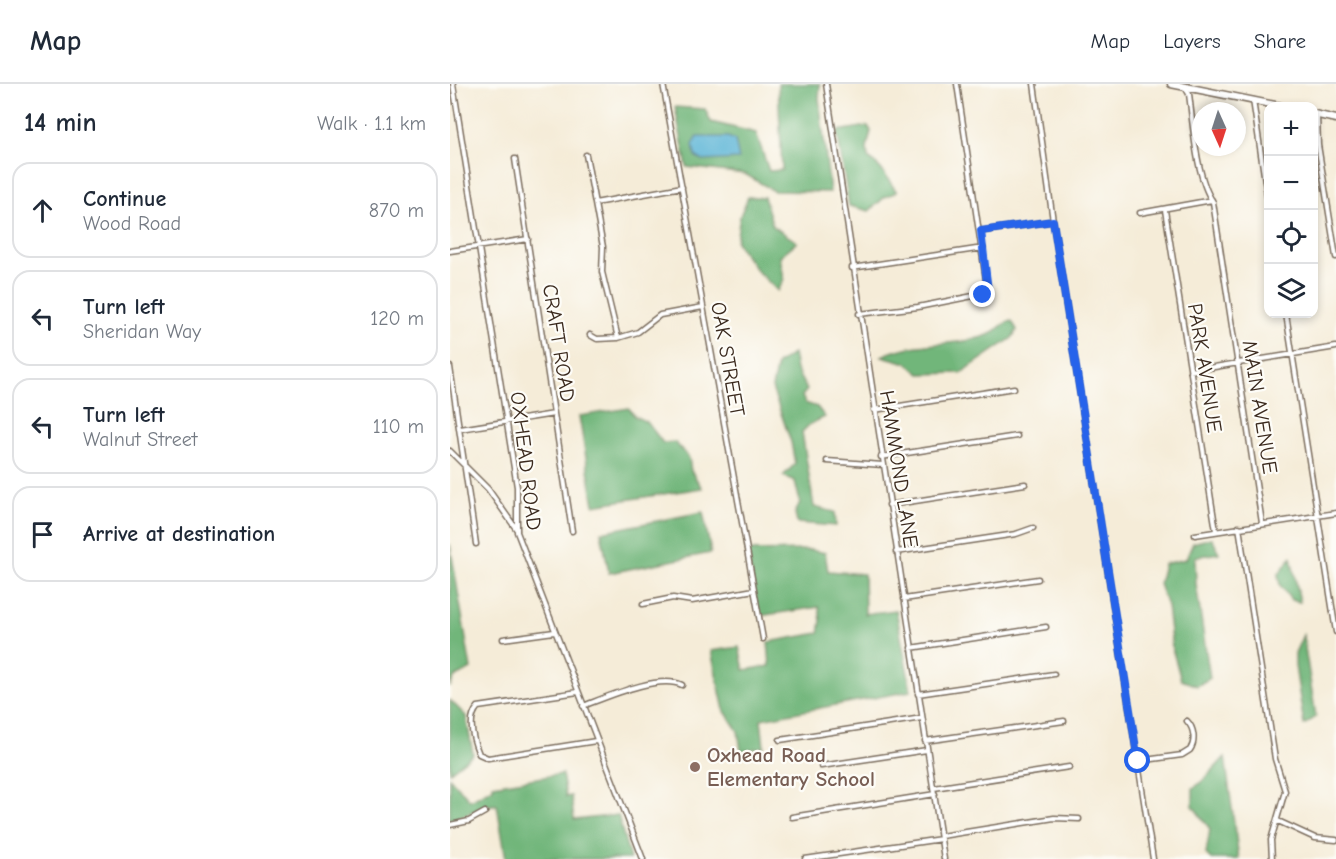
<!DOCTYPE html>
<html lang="en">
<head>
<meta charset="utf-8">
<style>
	:root { --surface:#fff; --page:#f2f2f3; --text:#1f2937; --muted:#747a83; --line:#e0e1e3 }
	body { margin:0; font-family:"Comic Neue",sans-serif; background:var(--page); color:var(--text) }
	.controls { position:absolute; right:18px; top:18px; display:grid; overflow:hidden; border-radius:12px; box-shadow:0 3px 9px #0003 }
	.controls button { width:54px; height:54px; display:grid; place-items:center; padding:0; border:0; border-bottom:2px solid var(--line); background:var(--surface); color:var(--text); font:30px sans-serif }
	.compass { position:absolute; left:742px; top:18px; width:54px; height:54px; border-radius:50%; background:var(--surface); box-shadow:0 3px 9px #0003; rotate:177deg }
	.stop { position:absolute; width:18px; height:18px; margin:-14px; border:4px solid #2563eb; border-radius:50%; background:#fff }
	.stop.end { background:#2563eb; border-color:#fff; box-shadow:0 2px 6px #0008 }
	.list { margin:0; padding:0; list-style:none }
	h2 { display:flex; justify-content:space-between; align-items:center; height:78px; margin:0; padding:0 24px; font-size:26px }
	h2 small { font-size:20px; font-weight:400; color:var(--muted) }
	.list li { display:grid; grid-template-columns:39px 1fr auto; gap:18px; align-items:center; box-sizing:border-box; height:96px; margin:0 12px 12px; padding:0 12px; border:2px solid var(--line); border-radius:18px }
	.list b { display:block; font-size:22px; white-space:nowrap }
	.list p { margin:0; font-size:20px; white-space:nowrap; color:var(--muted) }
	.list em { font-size:20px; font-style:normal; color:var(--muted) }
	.icon { flex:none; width:33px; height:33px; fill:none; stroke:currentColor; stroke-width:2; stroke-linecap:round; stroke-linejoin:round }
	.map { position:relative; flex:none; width:886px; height:775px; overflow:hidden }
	header { display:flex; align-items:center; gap:36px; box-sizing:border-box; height:84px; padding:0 30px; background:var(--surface); border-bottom:2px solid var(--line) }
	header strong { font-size:28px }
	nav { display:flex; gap:33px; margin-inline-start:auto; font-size:21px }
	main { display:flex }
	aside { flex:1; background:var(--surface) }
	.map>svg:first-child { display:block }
</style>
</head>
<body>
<header>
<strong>Map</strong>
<nav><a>Map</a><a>Layers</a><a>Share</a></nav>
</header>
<main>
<aside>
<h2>14 min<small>Walk · 1.1 km</small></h2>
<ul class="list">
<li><svg class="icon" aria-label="ahead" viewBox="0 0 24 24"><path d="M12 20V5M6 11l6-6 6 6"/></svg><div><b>Continue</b><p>Wood Road</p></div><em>870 m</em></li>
<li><svg class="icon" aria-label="left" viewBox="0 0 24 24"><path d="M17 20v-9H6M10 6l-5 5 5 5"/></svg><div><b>Turn left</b><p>Sheridan Way</p></div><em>120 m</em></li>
<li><svg class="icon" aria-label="left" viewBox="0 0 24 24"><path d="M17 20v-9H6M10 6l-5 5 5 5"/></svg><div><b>Turn left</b><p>Walnut Street</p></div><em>110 m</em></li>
<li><svg class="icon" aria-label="arrive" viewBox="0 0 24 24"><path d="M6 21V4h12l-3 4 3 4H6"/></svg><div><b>Arrive at destination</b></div></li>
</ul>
</aside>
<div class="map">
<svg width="886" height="775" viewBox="0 0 886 775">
	<rect width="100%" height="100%" fill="#fdfcf7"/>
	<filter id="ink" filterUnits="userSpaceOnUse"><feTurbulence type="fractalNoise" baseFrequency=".0167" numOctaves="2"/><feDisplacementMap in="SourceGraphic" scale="12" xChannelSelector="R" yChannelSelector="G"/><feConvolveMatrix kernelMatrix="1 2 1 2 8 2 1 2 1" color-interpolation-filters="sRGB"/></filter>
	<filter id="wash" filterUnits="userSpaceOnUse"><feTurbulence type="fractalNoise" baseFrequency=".008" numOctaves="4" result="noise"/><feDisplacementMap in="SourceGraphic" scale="24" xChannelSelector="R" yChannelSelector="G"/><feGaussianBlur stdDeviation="1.35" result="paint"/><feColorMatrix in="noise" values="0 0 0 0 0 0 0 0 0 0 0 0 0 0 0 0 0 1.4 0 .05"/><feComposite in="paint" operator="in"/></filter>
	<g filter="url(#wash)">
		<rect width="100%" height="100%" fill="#f5ecd8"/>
		<path fill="#71b67a" stroke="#56704c" stroke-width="1.5" d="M328 0H370L369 14 380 108 324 107 295 90 237 83 225 23 255 25 261 38 306 49 319 87 332 86Z
			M418 42 421 47 417 64 418 74C433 83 436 94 447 108L435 113 419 127 399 122 387 47Z
			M298 113H314L323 142 347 158 330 172 334 195 328 207 307 187 286 158 290 132Z
			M562 237 567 246 562 254 511 289 470 290 457 279 432 272C464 256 504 264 538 251 549 247 550 239 562 237Z
			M343 270 346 286 357 306 352 312 355 319 367 323 375 333 360 340 352 348 364 423 385 428 386 442 347 439 345 429 350 418 345 397 333 392 345 380 341 358 322 304 327 280Z
			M179 324 184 332 197 338 213 359 225 358 239 374 241 387 252 404 144 421 129 332Z
			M253 428 261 469 159 489 151 448Z
			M762 454 769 469 745 473 746 500 760 594 747 602 731 596 722 564 717 522 709 500 714 480 736 475 743 459Z
			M0 460 21 585 4 594 0 603Z
			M361 466 375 469 378 487 414 490 415 530 446 526 461 607 311 635 314 663 291 667 288 647 274 626 261 567 289 563 294 586 320 582 318 558 369 549 371 537 369 523 309 532 297 467Z
			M841 473 850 518 841 516 830 501 828 491Z
			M853 551 866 633 854 641 845 582V569Z
			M0 616 16 632 23 670 0 688Z
			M775 673 789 775H761L756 770 760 745 743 722V704L751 699Z
			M112 690 116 713 121 712 124 736 168 731 180 775H56L47 721C36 719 14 733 0 736V694L20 716 43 704V701Z"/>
		<path fill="#57b2d5" stroke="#496e7a" stroke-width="1.5" d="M247 53H278L285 56 289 75 253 77 245 72 243 61Z"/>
	</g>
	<g filter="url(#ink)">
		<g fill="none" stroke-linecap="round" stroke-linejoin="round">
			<g stroke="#7c6e5f" stroke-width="7">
				<path id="minor" d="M3 0 67 403V448L193 775
					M213 0 313 555
					M376 0 494 775
					M584 0 603 137 703 775
					M735 3 739 10C743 39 746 94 763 118L812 439
					M803 16 818 118
					M867 31 868 61 886 173
					M136 71 153 163 152 188 168 254
					M65 75 122 447
					M145 119 232 103
					M715 126 766 447
					M690 129 762 116
					M531 147 603 137
					M0 167 78 155
					M402 184 533 164
					M409 230 468 223 538 209 507 0
					M836 230 886 548
					M140 251 147 255 168 254 188 248 210 231 253 223
					M0 283 26 460
					M740 287 886 263
					M424 326 564 304
					M10 345 104 330
					M0 367 38 405 67 446
					M431 373 567 352
					M377 377 433 381
					M439 421 575 400
					M789 443 825 675 835 707 821 756 822 775
					M745 451 886 429
					M446 468 566 450 583 444
					M454 515 588 495
					M193 520 223 514 242 517 304 506
					M53 555 104 548
					M461 564 596 543
					M128 608 28 623C17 635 23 656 29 670L38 674 146 657
					M468 610 604 590
					M133 622C157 613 208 590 232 601
					M330 656 472 634
					M475 657 614 637
					M688 677 732 671 740 666C746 657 744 644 737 637
					M371 682 477 666
					M484 704 619 683
					M342 733 485 710
					M828 737 865 754 886 756
					M0 741 19 737 35 728
					M491 752 604 734 629 735
					M355 775 491 755"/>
			</g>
			<g stroke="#7c6e5f" stroke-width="9">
				<path id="primary" d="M721 0 830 22
					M864 30 886 35"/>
			</g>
			<use href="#minor" stroke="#fff" stroke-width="4"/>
			<use href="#primary" stroke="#fff" stroke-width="6"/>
		</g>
	</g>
	<g fill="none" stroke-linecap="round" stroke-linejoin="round" filter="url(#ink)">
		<path stroke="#2563eb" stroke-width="8" d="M533 211 538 207 531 147 603 137 688 677"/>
	</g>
	<circle fill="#8d6e63" stroke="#fdfcf7" stroke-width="2" cx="245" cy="683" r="6"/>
	<g text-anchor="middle" stroke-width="4.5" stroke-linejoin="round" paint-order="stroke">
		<g font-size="21" fill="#3b2a1e" stroke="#fdfcf7">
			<text transform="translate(109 259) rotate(81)" y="7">CRAFT ROAD</text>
			<text transform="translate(278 275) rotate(80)" y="7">OAK STREET</text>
			<text transform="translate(755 284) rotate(81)" y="7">PARK AVENUE</text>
			<text transform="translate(810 323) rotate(81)" y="7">MAIN AVENUE</text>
			<text transform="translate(76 377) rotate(83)" y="7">OXHEAD ROAD</text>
			<text transform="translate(449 385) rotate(81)" y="7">HAMMOND LANE</text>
		</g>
		<g font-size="21" font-weight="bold" fill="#785e54" stroke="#fdfcf7" text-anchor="start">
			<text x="257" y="678">Oxhead Road<tspan x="257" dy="24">Elementary School</tspan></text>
		</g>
	</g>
</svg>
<div class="controls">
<button>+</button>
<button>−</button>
<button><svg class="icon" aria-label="locate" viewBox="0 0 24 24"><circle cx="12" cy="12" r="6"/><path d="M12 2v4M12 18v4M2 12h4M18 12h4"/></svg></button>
<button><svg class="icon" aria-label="layers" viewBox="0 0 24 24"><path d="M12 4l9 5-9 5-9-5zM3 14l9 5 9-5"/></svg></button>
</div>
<svg class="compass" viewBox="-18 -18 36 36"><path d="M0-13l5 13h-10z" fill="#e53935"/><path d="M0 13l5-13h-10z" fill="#747a83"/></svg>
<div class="stop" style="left:688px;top:677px"></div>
<div class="stop end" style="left:533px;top:211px"></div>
</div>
</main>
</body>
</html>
